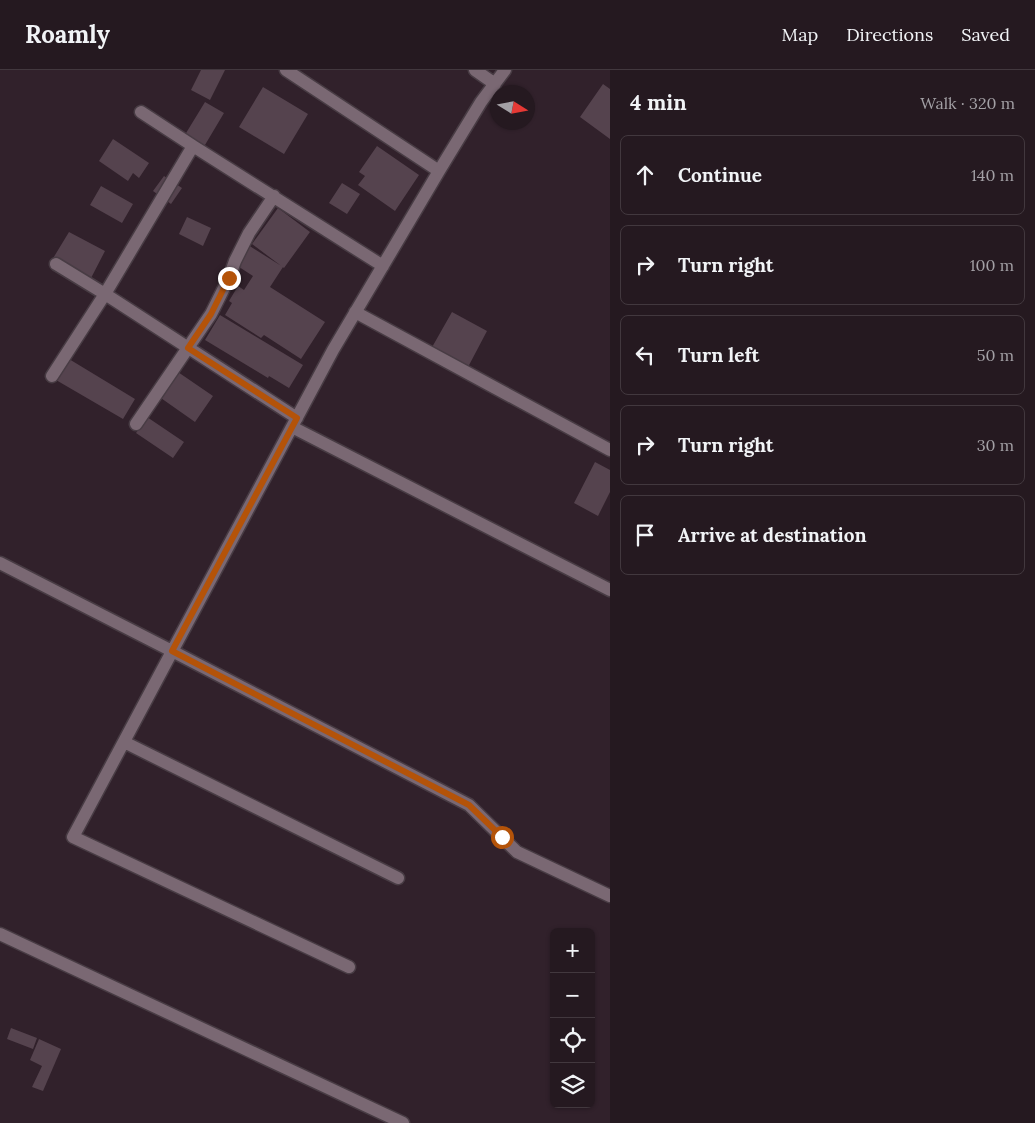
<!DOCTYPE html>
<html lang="en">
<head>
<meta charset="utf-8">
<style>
	:root { --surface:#251920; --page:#2d2229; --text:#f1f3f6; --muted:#a3a0a5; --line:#42383e }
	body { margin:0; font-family:Lora,serif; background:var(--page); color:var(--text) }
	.controls { position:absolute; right:15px; bottom:15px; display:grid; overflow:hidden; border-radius:8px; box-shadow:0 1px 4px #0004 }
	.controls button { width:45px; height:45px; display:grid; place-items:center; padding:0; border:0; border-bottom:1px solid var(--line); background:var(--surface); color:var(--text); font:25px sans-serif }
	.compass { position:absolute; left:490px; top:15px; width:45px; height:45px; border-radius:50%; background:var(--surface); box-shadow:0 1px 4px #0004; rotate:101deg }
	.stop { position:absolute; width:15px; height:15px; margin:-11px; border:4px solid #b45309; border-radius:50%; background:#fff }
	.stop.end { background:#b45309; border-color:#fff; box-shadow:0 1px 5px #0008 }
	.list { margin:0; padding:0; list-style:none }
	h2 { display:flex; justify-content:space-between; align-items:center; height:65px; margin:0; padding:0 20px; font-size:21px }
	h2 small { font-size:16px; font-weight:400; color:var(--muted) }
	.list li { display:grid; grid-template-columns:32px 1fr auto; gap:15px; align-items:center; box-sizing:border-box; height:80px; margin:0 10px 10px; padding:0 10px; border:1px solid var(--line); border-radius:8px }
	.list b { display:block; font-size:19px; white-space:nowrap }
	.list em { font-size:16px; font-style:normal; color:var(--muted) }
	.icon { flex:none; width:28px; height:28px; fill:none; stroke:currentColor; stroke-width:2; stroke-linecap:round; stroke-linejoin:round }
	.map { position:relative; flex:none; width:610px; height:1053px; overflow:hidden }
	header { display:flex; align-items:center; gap:30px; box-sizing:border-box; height:70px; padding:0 25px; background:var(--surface); border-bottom:1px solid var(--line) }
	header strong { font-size:24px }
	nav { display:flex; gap:28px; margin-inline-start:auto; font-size:18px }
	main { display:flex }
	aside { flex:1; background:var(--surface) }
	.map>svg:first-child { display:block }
</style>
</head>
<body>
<header>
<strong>Roamly</strong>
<nav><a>Map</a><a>Directions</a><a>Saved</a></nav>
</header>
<main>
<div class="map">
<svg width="610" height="1053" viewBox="0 0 610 1053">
	<rect width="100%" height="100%" fill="#31212b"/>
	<path fill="#55434e" d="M201 0H225L210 30 191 20Z
		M603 14 610 19V69L580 47Z
		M263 17 308 44 284 84 239 57Z
		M205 32 224 43 202 80 183 68Z
		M113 69 149 93 139 108 133 103 128 111 99 91Z
		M377 76 419 105 395 141 358 115 365 106 359 102Z
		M164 106 182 118 171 134 153 121Z
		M342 113 360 124 347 144 329 133Z
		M101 116 133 134 122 153 90 135Z
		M278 138 310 162 284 198 252 174Z
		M187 147 211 158 203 176 179 164Z
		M69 162 105 181 90 210 52 190Z
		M248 175 283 197 270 217 325 252 301 289 264 265 261 268 225 245 232 233 229 231 238 216 244 220 253 206 236 195Z
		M452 242 487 261 467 299 431 279Z
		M220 245 303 295 289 318 269 306 268 308 205 270Z
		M69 289 135 329 123 349 56 310Z
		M175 300 213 326 195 352 158 326Z
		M147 347 184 372 173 388 136 363Z
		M595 392 610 400V422L598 446 574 433Z
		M11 958 37 968 33 979 7 969Z
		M39 969 61 979 43 1021 32 1017 42 996 30 990Z"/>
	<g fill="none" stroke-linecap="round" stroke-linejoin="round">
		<g stroke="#483c44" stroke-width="15">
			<path id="minor" d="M286 0 439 101
				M475 0 495 14
				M141 42 193 76
				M355 242 610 380
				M52 306 105 224 56 194
				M297 348 105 224 193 76 383 196
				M136 354 211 244 229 208 235 191 249 163 274 126
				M292 357 610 520
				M0 493 172 581 469 735 517 782 610 826
				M124 672 398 808
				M0 864 403 1053
				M349 897 73 767 333 280 439 101 481 32 505 0"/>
		</g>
		<use href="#minor" stroke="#7a6873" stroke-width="12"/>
	</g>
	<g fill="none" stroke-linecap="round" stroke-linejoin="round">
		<path stroke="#b45309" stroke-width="6" d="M229 208 211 244 188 278 297 348 172 581 469 735 502 767"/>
	</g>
</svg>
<div class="controls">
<button>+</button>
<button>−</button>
<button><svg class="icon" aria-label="locate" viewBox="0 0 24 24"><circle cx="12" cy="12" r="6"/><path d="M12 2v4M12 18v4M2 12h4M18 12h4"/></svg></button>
<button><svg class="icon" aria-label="layers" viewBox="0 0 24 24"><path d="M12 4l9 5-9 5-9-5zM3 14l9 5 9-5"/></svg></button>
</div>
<svg class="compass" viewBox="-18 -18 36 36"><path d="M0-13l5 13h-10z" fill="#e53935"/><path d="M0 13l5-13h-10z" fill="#a3a0a5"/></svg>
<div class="stop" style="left:502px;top:767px"></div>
<div class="stop end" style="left:229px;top:208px"></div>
</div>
<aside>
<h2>4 min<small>Walk · 320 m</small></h2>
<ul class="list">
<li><svg class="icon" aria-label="ahead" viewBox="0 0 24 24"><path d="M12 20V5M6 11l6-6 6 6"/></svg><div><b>Continue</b></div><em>140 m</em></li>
<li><svg class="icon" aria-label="right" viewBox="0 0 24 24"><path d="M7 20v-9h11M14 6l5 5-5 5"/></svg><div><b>Turn right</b></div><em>100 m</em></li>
<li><svg class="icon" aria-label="left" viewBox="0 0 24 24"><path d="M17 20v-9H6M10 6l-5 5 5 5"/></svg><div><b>Turn left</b></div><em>50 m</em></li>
<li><svg class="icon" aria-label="right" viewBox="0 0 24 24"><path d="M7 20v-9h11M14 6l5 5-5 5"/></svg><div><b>Turn right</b></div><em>30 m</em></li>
<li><svg class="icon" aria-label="arrive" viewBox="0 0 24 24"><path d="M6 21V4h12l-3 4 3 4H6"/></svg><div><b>Arrive at destination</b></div></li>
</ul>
</aside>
</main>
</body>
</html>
